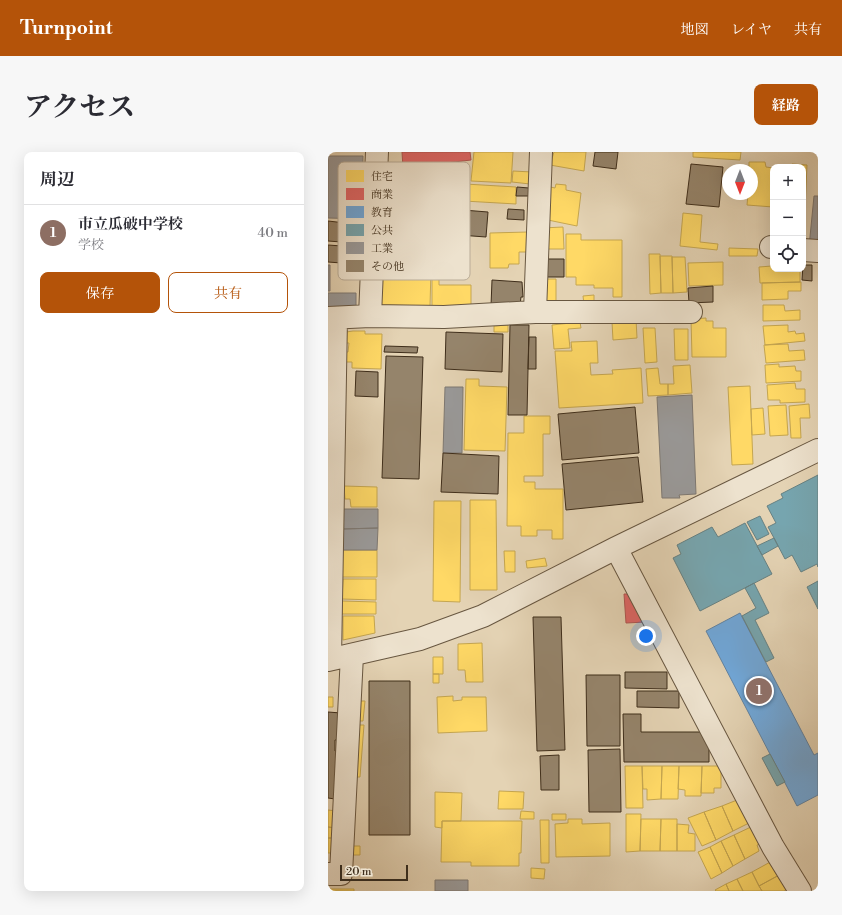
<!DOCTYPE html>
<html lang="ja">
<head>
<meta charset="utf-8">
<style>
	:root { --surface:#fff; --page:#f7f7f7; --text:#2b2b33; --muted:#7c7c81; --line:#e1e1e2; --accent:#b45309 }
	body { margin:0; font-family:"Libre Bodoni","Noto Serif JP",serif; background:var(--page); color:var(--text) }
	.controls { position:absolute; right:12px; top:12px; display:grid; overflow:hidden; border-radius:8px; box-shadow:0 4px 16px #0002 }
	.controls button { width:36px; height:36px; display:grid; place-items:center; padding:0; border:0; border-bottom:1px solid var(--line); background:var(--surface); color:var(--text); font:20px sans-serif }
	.compass { position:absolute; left:394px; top:12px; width:36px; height:36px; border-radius:50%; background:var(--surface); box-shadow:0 4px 16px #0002; rotate:180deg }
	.scale { position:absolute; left:12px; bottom:10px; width:68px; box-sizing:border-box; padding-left:4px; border:2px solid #3f2e1b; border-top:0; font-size:11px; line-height:14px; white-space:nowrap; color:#3f2e1b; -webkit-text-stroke:3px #ede2ce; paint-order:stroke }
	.you { position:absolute; left:318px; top:484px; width:14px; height:14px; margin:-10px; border:3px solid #fff; border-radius:50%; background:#1a73e8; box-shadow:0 0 0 6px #1a73e833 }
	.badge { display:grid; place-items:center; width:26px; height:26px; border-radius:50%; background:var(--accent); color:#fff; font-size:13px; font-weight:700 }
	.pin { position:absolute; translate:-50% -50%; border:2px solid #fff; box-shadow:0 1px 4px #0006 }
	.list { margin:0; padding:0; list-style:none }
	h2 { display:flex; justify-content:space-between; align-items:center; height:52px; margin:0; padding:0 16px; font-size:17px }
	h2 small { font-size:13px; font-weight:400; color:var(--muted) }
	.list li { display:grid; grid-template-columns:26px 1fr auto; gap:12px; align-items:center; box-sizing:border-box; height:56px; padding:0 16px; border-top:1px solid var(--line) }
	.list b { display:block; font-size:15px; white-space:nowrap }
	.list p { margin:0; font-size:13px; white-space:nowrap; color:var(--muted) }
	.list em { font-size:13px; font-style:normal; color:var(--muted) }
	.actions { display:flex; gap:8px; padding:12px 16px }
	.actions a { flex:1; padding:9px 0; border:1px solid var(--accent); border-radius:8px; text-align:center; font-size:14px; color:var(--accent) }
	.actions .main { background:var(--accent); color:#fff }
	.icon { flex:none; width:22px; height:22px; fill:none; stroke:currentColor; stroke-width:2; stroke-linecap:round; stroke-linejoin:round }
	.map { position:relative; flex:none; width:490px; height:739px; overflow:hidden; border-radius:8px }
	header { display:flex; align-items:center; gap:24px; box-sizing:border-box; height:56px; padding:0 20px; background:var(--accent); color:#fff }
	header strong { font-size:19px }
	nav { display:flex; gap:22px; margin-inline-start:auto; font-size:14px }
	.intro { display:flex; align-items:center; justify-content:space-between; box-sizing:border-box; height:96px; padding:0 24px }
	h1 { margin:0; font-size:28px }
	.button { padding:10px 18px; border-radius:8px; background:var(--accent); color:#fff; font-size:14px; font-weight:700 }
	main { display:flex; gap:24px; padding:0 24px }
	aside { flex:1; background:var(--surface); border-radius:8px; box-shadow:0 4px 16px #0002 }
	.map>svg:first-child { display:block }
</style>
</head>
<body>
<header>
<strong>Turnpoint</strong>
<nav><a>地図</a><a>レイヤ</a><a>共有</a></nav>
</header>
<div class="intro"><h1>アクセス</h1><a class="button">経路</a></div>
<main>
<aside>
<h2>周辺<small></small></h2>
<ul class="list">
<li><span class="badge" style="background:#8d6e63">1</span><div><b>市立瓜破中学校</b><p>学校</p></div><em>40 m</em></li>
</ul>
<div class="actions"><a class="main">保存</a><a>共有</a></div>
</aside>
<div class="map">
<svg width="490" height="739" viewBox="0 0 490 739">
	<rect width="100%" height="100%" fill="#e4d3b4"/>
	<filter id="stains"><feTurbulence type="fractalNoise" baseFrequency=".005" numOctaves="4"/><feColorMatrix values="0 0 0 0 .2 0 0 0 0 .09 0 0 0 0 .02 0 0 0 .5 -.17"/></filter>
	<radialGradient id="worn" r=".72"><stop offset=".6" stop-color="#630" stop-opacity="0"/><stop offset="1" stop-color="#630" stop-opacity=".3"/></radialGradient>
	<path fill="#ffd966" stroke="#c5a650" d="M146 0H185L183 31 143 29Z
		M226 0H258L256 19 222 13Z
		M365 0H413L412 8 365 5Z
		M421 10H437L438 15 445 16V55L419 53 420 42H424V18H421Z
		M464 12 479 13 477 58 475 57V15H463Z
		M185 19 204 20 202 32 184 30Z
		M137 32 188 35V52L136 49Z
		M228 32 238 33V38L253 41 249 74 215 67 218 34 227 36Z
		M355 61 374 63 372 90 390 92 389 98 352 94Z
		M235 75 236 97H214V76Z
		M200 80V100H191V112H181L180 116H162V81Z
		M238 82H253V88H294V145H285V136H266V133H248V125H238Z
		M401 96 430 97 429 104H401Z
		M321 102H332L333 141 322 142Z
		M53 104H78V117H103L102 154 53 153Z
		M332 104H344L345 141H333Z
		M344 105H357L359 140 345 141Z
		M395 110V133L361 134 360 111Z
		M444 112H445V117H470V119H472V130L432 131 431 115 444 114Z
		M104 123H111V133H143V156L104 155Z
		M214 127H228V153H215Z
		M473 130V139H460V147L434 148V131Z
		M266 143V151L256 152 255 144Z
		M435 153H456L457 159 472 158V168L435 169Z
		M378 166V169H385V176H398V205H364L363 167Z
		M308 167 309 186 285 188 284 170Z
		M252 170 253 176 240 177 242 196 226 197 224 173Z
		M180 173V180H166V174Z
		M460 173V180L467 179 468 182 476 181 477 189 437 193 435 174Z
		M315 176H327L329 210 317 211Z
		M346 177H360V208H347Z
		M25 179H37V182H54L53 217 24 216V210H18V200H20L21 191H18V180Z
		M269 189 270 211H262L263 223 285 222 284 218 313 216 315 251 231 256 227 199H244L243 190Z
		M460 192 461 199 476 198 477 208 438 211 436 193Z
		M451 212V215L467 214 468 219H473V229L438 231 437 213Z
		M362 213 364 241 340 243V232H346L345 214Z
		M330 216 332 232H340V243L320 244 318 217Z
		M138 227H151V234L179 235 177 299 136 298Z
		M467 231 468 237H477V250L452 251V248H440L439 233Z
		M422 234 425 312 404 313 400 235Z
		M481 252 482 266H472L473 286H463L461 254Z
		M458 253 460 283 442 284 440 254Z
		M435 256 437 282 424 283 423 257Z
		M196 264H222V282H215V324H196V330H207V337H235V387H224V378H209V384H193V374H179L180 281H196Z
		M16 334 49 335V355H23L22 347H17Z
		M142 348H168L169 438H142Z
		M106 349H133L132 450 105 449Z
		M14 398H49V425H14Z
		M176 399H187V420H177Z
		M217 406 219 414 199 416 198 409Z
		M15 427H48V448L14 447Z
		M14 449 48 450V462H14Z
		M15 464H46L47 481 15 488Z
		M154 491 155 530H138L137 518H130V492Z
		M105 505H115V522H105Z
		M105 522H111V531H105Z
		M125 544V549L134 548V545H158L159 579 110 581 109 545Z
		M0 545H5V555H0Z
		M31 549H37L35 569H30Z
		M29 573H36L32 625H25Z
		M297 614H314L315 656H298Z
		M314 614H334L333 647 319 648V637H315Z
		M334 614H351L350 647H333Z
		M351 614H374L373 644H357V638L350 637Z
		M374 614H392L393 619V636H386V641H373Z
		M171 639 196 640 195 657H170Z
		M107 640 134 641 133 669H114V676L107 675Z
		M409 648 423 670 405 679 394 654Z
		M394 654 405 679 388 688 376 660Z
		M0 658 9 659 8 676 0 675Z
		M193 659 206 660V667H192Z
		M376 660 388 688 374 694 360 666Z
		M224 662H238V668H224Z
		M298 662H313L312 699 298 700Z
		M240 667H254V672L282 671V704L228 705 227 672 240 671Z
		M313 667H333L332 699H312Z
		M333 667H349V699H332Z
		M212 668H221V711H213Z
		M114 669H194L193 701H191V714H143V710H113Z
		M349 672 361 673 360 681 367 682V699H349Z
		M425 674 434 691 429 693 431 699 417 707 406 683Z
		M0 675 8 676 7 686H0Z
		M406 683 417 707 405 714 393 689Z
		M0 686H7L6 701H0Z
		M393 689 405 714 394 721 382 695Z
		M19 694H32V703H18Z
		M382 695 394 721 383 727 370 700Z
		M446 708 453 722 431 734 424 720Z
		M203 716 217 717 216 727 203 726Z
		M424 720 431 734 434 739H415L409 727Z
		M453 722 461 736 456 739H434L431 734Z
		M409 727 415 739H401L398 732Z
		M398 732 401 739H388L387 738Z
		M0 737H26V739H0Z"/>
	<path fill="#e06666" stroke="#b05550" d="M74 0H142L143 8 75 16Z
		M296 442H306L318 470 298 471Z"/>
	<path fill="#6fa8dc" stroke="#6183a2" d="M412 461 486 603 490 601V643L469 654 378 479Z"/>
	<path fill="#76a5af" stroke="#668183" d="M490 323V415L489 412 473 420 464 403 457 407 446 386 440 375 448 371 439 354 455 346 453 342Z
		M432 364 441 382 429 388 419 370Z
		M417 371 444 422 372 459 345 406 353 402 349 393 384 375 390 385Z
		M446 386 450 394 434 403 429 394Z
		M490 429V457L479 435Z
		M426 431 441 461 427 468 446 506 438 510 414 464 428 456 417 436Z
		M442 602 457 630 449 634 434 606Z"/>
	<path fill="#999" stroke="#7e7973" d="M0 4H35L34 53H39V67L0 66Z
		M486 44H490V95H481Z
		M0 113H2V139H0Z
		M0 141H28V160H0Z
		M117 235H135L134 301H115Z
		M364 243 368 342 351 343 352 346H334L329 245Z
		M14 357H50V376L14 377Z
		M50 376 49 398H14V377Z
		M107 728H140V739H107Z"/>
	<path fill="#95846b" stroke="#3f2e1b" d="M267 0H290L288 17 265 14Z
		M363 12 395 15 391 55 358 52Z
		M189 35 201 36V44H188Z
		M180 57 196 58V68L179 67Z
		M135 58 160 60 158 85 131 83V74H134Z
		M0 69 26 72 25 81H28L27 91 0 89Z
		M0 93 28 95 27 112 0 110Z
		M215 107H236V125H214Z
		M475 113H484V129L474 128Z
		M164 128 194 130 195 145H193L192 153 163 154Z
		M385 134V150L361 151 360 136Z
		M182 173H201L199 263H180Z
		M118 180 175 182 174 220 117 217Z
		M201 185H208V217H200Z
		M57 194 90 195 89 201 56 200Z
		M58 204 95 205 91 327 54 326Z
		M28 219 50 220V245L27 244Z
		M307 255 311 301 234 308 230 262Z
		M115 301 171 304 170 342 113 340Z
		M310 305 315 350 238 358 234 312Z
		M205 465H233L237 598 209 599Z
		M297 520H339V537L297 536Z
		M258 523H292V594H259Z
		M41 529H82V683H41Z
		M309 539H351V556L309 555Z
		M0 560 13 561 11 588H7V599H10L7 647 0 646Z
		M295 562H313V580H372L381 590V610H296Z
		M292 597 293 660H261L260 598Z
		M231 603V638H213L212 604Z"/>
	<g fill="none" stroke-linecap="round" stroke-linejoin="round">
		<g stroke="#685741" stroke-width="24">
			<path id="minor" d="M443 95H445
				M475 98 490 99
				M207 160 213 0
				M42 164 49 0
				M0 166 42 164 116 165 207 160H363
				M288 396 445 695 472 739
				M2 507 8 166
				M0 508 92 487 155 464 288 396 490 298
				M0 722H13L24 503"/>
		</g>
		<use href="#minor" stroke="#ede2ce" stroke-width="22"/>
	</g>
	<rect x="10" y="10" width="132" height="118" rx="6" fill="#ede2ce" stroke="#b9ac98" stroke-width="1"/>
	<rect x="18" y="18" width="18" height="12" fill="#ffd966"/>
	<rect x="18" y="36" width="18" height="12" fill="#e06666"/>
	<rect x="18" y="54" width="18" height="12" fill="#6fa8dc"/>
	<rect x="18" y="72" width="18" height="12" fill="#76a5af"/>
	<rect x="18" y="90" width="18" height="12" fill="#999"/>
	<rect x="18" y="108" width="18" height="12" fill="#95846b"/>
	<g font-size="11" fill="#3f2e1b">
		<text x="43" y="28">住宅</text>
		<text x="43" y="46">商業</text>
		<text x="43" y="64">教育</text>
		<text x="43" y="82">公共</text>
		<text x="43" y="100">工業</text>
		<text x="43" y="118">その他</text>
	</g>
	<rect width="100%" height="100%" filter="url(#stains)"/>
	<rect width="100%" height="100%" fill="url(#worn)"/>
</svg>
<div class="controls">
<button>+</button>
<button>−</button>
<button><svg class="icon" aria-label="locate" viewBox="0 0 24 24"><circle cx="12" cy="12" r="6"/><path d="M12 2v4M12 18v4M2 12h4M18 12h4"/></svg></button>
</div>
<svg class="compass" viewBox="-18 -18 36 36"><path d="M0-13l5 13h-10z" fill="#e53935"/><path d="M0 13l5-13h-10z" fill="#7c7c81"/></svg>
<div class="scale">20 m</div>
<div class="you"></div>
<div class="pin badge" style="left:431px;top:539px;background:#8d6e63">1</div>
</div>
</main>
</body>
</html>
